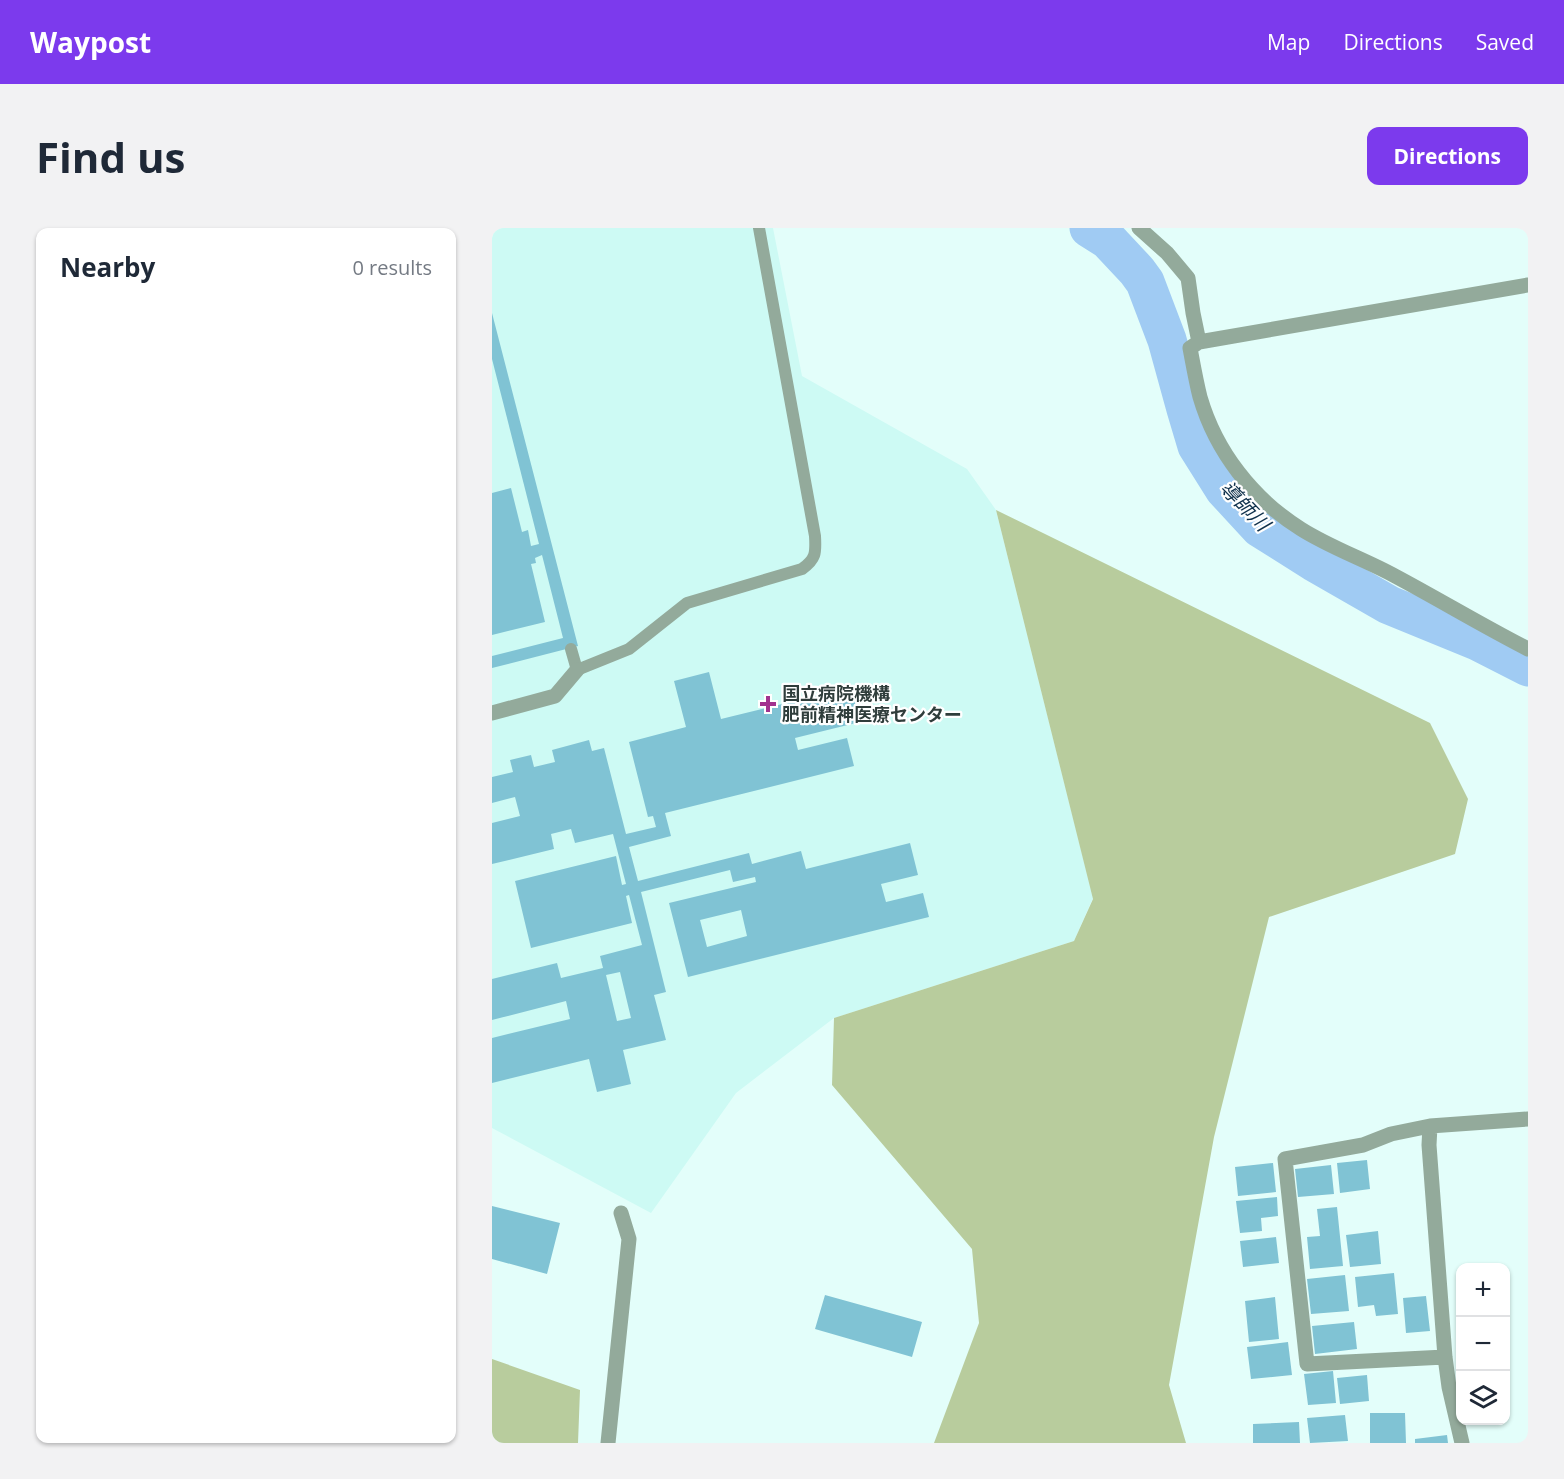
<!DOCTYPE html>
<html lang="en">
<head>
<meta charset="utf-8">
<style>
	:root { --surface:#fff; --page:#f2f2f3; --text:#1f2937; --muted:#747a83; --line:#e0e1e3; --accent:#7c3aed }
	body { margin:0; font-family:"Open Sans","Noto Sans JP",sans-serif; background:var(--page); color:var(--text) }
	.controls { position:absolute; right:18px; bottom:18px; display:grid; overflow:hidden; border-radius:12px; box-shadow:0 2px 4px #0004 }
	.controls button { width:54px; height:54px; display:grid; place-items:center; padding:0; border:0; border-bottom:2px solid var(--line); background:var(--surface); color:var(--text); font:30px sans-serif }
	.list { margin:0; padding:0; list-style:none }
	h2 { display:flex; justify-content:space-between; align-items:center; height:78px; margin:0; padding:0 24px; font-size:26px }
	h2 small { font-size:20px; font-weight:400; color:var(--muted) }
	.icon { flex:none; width:33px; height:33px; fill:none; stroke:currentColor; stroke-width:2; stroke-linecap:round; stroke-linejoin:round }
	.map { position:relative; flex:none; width:1036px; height:1215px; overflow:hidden; border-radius:12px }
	header { display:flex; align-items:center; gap:36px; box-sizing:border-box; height:84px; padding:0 30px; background:var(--accent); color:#fff }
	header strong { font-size:28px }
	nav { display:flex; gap:33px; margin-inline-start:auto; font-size:21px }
	.intro { display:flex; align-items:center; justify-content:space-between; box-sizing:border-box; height:144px; padding:0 36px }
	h1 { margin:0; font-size:42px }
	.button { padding:15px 27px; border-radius:12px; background:var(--accent); color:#fff; font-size:21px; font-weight:700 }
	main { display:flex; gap:36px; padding:0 36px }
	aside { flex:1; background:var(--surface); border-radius:12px; box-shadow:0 2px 4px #0004 }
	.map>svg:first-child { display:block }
</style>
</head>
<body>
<header>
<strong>Waypost</strong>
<nav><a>Map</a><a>Directions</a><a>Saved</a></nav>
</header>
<div class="intro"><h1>Find us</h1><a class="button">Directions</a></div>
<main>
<aside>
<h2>Nearby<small>0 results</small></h2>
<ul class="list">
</ul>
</aside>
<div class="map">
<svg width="1036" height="1215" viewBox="0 0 1036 1215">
	<rect width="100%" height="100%" fill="#e3fefa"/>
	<path fill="#cdfaf4" d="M0 0H281L310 148 475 241 504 282 601 670 582 713 342 790 244 865 159 985 0 900Z"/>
	<path fill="#b8cc9d" d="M504 282 938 495 976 571 963 626 777 689 722 909 677 1157 694 1215H442L487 1095 480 1021 340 857 342 790 582 713 601 671Z
		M0 1131 88 1162 86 1215H0Z"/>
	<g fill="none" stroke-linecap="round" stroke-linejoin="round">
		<path stroke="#a0cbf3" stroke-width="39" d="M597 0 616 12 645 43 653 54 675 112 694 181 705 218 732 261 768 300 822 334 897 377 985 413 1036 439"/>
	</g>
	<path fill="#80c3d4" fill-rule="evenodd" d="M0 85 86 418 0 440V428L71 410 50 327 43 330 44 335 39 336 53 394 0 407V265L19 260 30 304 36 302 39 318 47 316 0 131Z
		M217 444 229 491 363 458 372 493 303 510 306 522 355 510 362 538 173 585 179 608 137 619 146 653 257 625 260 636 309 623 314 641 418 615 426 647 389 656 394 674 431 665 437 689 196 749 177 675 264 654 263 649 241 654 238 642 149 664 174 764 162 767 174 812 131 822 139 856 105 864 97 831 0 855V810L78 791 74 773 0 792V751L65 735 69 750 111 740 108 728 150 717 137 667 134 668 140 695 39 720 23 653 124 628 130 657 134 656 121 606 83 615 79 601 59 606 62 621 0 636V595L28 588 23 569 0 575V549L21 544 18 532 39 527 42 539 63 534 60 522 97 512 100 523 112 520 134 606 164 599 161 588 156 589 137 514 194 499 182 453ZM249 682 255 708 215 719 208 692ZM128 744 139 790 125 793 114 747Z
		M875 932 878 961 848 965 845 935Z
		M781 935 784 964 746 968 743 939Z
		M839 937 842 966 806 969 803 941Z
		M785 969 786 988 769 990 770 1003 748 1005 744 973Z
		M0 978 68 995 55 1046 0 1031Z
		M845 979 851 1038 818 1041 815 1009 828 1008 825 981Z
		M886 1003 889 1036 858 1039 854 1007Z
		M784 1009 787 1035 751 1039 748 1013Z
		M902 1045 906 1086 884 1088 882 1077 866 1079 863 1049Z
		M853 1047 857 1083 819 1086 815 1051Z
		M333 1067 430 1094 420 1129 323 1101Z
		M934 1068 938 1103 914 1105 911 1070Z
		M783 1069 787 1111 757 1114 753 1073Z
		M862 1094 865 1121 823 1126 820 1098Z
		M796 1114 800 1147 759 1151 755 1119Z
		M841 1143 844 1175 816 1177 812 1146Z
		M875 1147 877 1173 848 1176 845 1150Z
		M878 1185H913L914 1215H878Z
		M853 1187 856 1213 818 1215 815 1190Z
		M807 1194 808 1215H761V1196Z
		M955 1207 956 1215H923V1211Z"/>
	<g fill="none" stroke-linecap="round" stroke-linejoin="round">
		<path stroke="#93aa9b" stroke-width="12" d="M79 421 85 442 137 421 195 375 310 341C324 331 324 325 323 308L267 0"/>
		<path stroke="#93aa9b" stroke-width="15" d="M647 0 675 25 696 50 701 85 707 114
			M1036 57 707 114 698 120C701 136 704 153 708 169 724 224 761 271 809 301 839 320 872 331 903 348 948 372 991 398 1036 421
			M0 485 63 468 85 442
			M938 898 937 917 953 1129 957 1159 970 1215
			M953 1129 815 1136 793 931 871 917 899 906 938 898 1036 891
			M116 1215 137 1011 129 985"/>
	</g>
	<path fill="#a2328f" stroke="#fff" stroke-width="2" d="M273 467h6v6h6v6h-6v6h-6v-6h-6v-6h6z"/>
	<g text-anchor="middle" stroke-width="4.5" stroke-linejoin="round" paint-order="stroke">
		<g font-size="18" font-weight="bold" fill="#2f3d3b" stroke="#fff" text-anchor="start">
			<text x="290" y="472">国立病院機構<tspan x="290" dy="21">肥前精神医療センター</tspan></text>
		</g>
		<g font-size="20" font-style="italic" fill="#10314c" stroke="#fff">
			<text transform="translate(753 278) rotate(46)" y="7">導師川</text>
		</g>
	</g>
</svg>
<div class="controls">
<button>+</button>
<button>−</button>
<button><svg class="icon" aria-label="layers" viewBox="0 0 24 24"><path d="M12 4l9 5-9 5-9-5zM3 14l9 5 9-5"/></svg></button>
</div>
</div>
</main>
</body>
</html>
